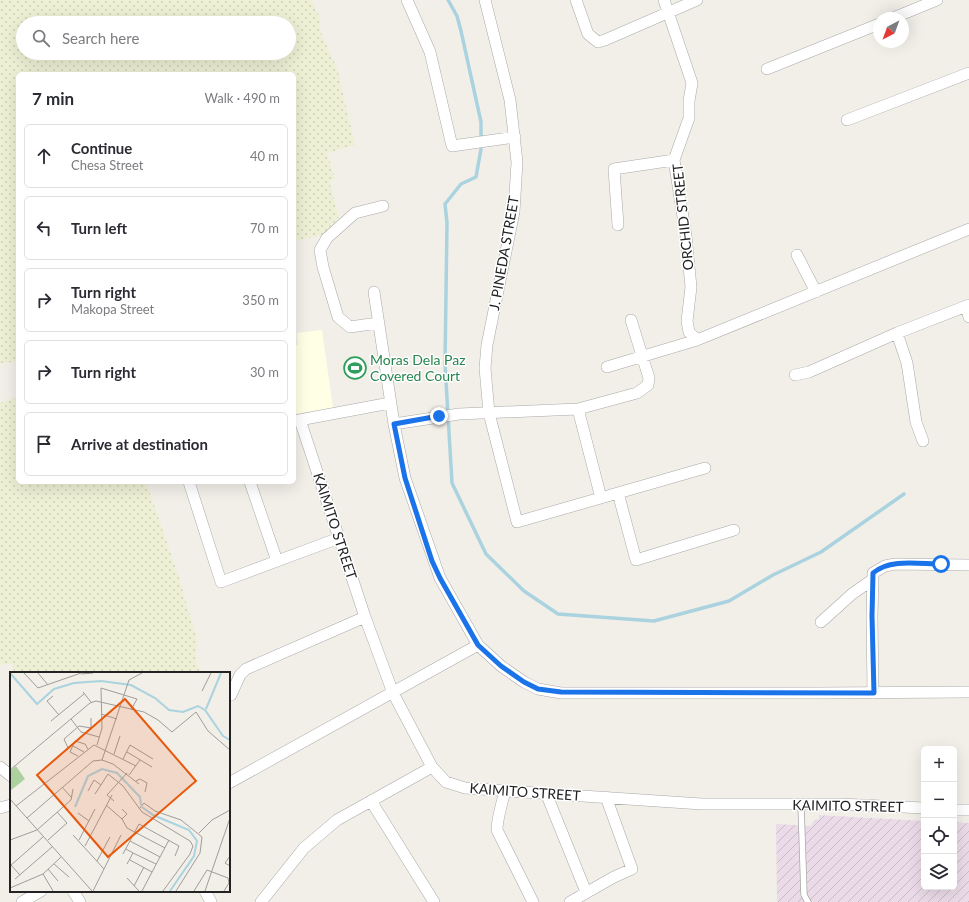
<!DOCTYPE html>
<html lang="en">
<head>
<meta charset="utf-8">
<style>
	:root { --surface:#fff; --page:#f2f2f3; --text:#2b2b33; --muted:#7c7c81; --line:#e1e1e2 }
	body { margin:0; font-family:Lato,sans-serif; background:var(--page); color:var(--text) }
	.controls { position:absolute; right:12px; bottom:12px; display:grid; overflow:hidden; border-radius:6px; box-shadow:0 4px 16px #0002 }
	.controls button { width:36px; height:36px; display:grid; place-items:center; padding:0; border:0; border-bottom:1px solid var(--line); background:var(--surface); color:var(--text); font:20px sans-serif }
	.compass { position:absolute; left:873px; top:12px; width:36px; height:36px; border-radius:50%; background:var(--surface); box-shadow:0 4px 16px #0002; rotate:221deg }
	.stop { position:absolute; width:12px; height:12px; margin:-9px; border:3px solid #1a73e8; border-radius:50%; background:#fff }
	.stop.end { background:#1a73e8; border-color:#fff; box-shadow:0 1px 4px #0008 }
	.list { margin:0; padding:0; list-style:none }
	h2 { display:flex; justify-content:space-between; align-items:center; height:52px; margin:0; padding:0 16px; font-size:17px }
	h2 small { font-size:13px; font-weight:400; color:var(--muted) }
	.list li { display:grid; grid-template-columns:26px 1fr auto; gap:12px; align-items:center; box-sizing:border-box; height:64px; margin:0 8px 8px; padding:0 8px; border:1px solid var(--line); border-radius:6px }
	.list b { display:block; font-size:15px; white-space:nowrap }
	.list p { margin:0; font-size:13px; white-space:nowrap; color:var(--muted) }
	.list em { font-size:13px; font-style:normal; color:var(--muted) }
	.icon { flex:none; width:22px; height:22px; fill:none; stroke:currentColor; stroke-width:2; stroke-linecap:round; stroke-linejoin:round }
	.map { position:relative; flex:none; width:969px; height:902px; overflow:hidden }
	.search { position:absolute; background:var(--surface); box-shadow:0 4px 16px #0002; left:16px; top:16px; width:280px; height:44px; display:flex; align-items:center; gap:10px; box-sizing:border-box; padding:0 14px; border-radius:22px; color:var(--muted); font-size:15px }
	.panel { position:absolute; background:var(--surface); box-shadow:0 4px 16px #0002; left:16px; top:72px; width:280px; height:412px; border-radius:6px }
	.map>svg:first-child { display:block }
</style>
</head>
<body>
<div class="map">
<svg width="969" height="902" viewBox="0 0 969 902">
	<defs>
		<pattern id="industrial-furrows" width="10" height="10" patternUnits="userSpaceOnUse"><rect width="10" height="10" fill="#ebdbe8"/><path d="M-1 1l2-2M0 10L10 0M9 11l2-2" fill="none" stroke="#c9bcc7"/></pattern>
		<pattern id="farmland-dots" width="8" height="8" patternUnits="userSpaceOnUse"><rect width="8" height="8" fill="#eef0d5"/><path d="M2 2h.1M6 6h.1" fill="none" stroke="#ccceb7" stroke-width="1.8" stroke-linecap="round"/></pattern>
	</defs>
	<rect width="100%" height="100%" fill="#f2efe9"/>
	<path fill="url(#industrial-furrows)" d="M819 815 924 821V887H954V822L969 823V902H777L776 824 811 826 814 820 819 819Z"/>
	<path fill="#ffffe5" d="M322 330 333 408 294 414V346L298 345 297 333Z"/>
	<path fill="url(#farmland-dots)" fill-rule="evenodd" d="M0 0H311L321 20 319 25 323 38 337 68 355 145 327 153 335 179 329 181 339 217 322 235 294 241V74H18V361L0 364ZM23 23H289V53H23Z
		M18 397V482H146L178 575 198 642 195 657 201 673H14L12 663 0 665V403Z"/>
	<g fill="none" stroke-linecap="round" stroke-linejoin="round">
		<path stroke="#aad3df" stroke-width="3.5" d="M448 0 457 16 461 31 481 122V137
			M481 149 476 177 461 184 445 204 447 223 445 364 452 483 486 554 524 591 558 614 654 621 729 601 773 575 821 552 904 494"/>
		<g stroke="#a9a9a9" stroke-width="7">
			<path id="service" d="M801 805 804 895 808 902"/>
		</g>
		<g stroke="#a9a9a9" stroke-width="12">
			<path id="minor" d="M407 0 430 52 452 146 515 137
				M485 0 510 100 517 162 514 212 487 345 485 368 489 413 517 522 705 468
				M576 0 588 34 598 42 605 40 697 0
				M664 0 692 83 689 101V118L674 160 686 236 691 287 687 321 689 332 697 340
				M893 18 937 0
				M767 69 879 24
				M847 120 969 73
				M618 225 614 169 674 160
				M797 255 816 292
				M374 292 394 424 405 478 440 578 478 645 501 666 524 682 538 689 561 693H820L969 692
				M966 306 969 317
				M378 323 350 327 338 317 323 267 320 250 327 238 355 213 383 206
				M897 333 907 363 916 422 923 441
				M607 367 697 340 969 229
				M795 375 809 372 897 333 969 305
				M578 409 601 498
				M300 420 365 617 393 693 432 767 446 782 465 788 702 804H840L924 808
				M294 421 390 403
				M394 424 459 414 578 409 637 393 648 385 649 378 631 320
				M189 482 221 582 339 538
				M250 482 277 561
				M618 493 636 560 734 530
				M821 622 852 594 872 580
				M873 693 872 617 873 573 885 566 895 564 969 565
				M231 695 240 675 246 669 365 617
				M0 767 11 776
				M229 783 478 645
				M505 791C502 803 497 819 497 830L533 902
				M546 793 586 892
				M371 801 434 902
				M0 808 11 805
				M954 810H969
				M73 891 80 902
				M205 891 211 902
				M22 902 41 891
				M261 902 304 848 337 820 432 767
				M570 902 614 877 632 869 606 797"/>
		</g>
		<use href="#service" stroke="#fff" stroke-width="5.5"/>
		<use href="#minor" stroke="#fff" stroke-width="11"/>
	</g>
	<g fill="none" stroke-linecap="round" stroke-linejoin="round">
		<path stroke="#1a73e8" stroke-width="5" d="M439 416 394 424 405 478 432 561 440 578 478 645 501 666 524 682 538 689 561 692 874 693 872 616 873 573C890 558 920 564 941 564"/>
	</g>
	<defs>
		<g id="stadium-ring" transform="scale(1.15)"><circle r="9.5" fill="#fff" stroke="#2e9e5b" stroke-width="1.5"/><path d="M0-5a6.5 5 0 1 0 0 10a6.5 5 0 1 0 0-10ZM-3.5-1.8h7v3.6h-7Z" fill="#2e9e5b"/></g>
	</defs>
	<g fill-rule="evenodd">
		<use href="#stadium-ring" x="355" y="368"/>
	</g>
	<g text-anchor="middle" stroke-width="3" stroke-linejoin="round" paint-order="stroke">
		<g font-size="14" fill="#222" stroke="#fff">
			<text transform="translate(683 217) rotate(-96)" y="5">ORCHID STREET</text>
			<text transform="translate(504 253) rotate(-80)" y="5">J. PINEDA STREET</text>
			<text transform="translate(335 526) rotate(72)" y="5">KAIMITO STREET</text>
			<text transform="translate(525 792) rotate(4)" y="5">KAIMITO STREET</text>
			<text transform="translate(848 806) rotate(1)" y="5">KAIMITO STREET</text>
		</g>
		<g font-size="14" fill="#27864d" stroke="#fff" text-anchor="start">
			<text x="370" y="365">Moras Dela Paz<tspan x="370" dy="16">Covered Court</tspan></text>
		</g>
	</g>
	<g transform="translate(10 672)">
		<rect width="220" height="220" fill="#f2efe9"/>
		<path d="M6 94 15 107 0 119V99Z" fill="#add19e"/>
		<path fill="none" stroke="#aad3df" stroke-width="2" d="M0 1 27 32 44 17 64 11 91 9 121 13 145 26 159 38 173 40 188 34 195 38 213 64 220 68M196 37 211 1M65 135 78 104 92 97 107 101 130 125 131 133M132 135 143 143 179 158 187 169 184 184 160 219"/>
		<path fill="none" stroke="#9f9d99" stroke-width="1" d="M14 1 28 16 71 1M28 1 38 13M71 2 83 1M192 19 201 1M73 20 81 30M43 24 37 29 49 43M91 42 107 47M61 47 71 60 89 65M41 49 74 22M87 73 92 56 91 16 127 27 121 38M63 74 74 80M58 76 54 67 69 54 81 56V46M117 80 142 95M104 82 110 64M68 84 60 80 65 69 75 72 78 77M113 87 120 73 143 87M92 88 119 8 132 1M0 98 80 31 86 29 134 40 148 48 162 60 186 40 198 59 220 78M119 103 130 88M126 109 130 107 137 111 135 120M52 115 61 125M78 119 84 108 91 113M85 122 98 102 113 114 132 140 180 169 183 174 180 182 153 219M0 127 82 219M104 129 97 123 117 101M96 133 112 147 117 156 155 176M6 134 84 73 126 94M129 137 134 131 145 139 171 148 192 165 190 181 166 219M68 141 79 149M17 146 83 89 92 88 103 92 129 112M112 147 117 142 112 137M189 161 202 148 220 138M63 163 94 197M0 168 27 158 61 128 63 117M38 168 57 151 47 140M69 168 85 137M120 169 150 185M75 174 102 123M116 177 123 181 117 192M123 181 146 192M113 182 129 152 169 174 165 184M220 184 215 191 220 194M120 188 142 200M87 189 100 165M44 192 59 205M1 193 10 203M0 194 33 165M38 197 48 209M33 202 43 219M117 206 129 219M5 207 42 175M124 214 134 195M0 216 33 202 51 185M83 219 111 163M132 219 159 168M184 219 197 198 218 206 219 211 214 219M195 219 220 146"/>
		<path fill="#e8590c" fill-opacity="0.15" stroke="#e8590c" stroke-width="2" d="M115 27 186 109 98 185 27 103Z"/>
		<rect width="220" height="220" fill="none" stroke="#222" stroke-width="2"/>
	</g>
</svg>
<div class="controls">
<button>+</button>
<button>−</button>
<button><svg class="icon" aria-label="locate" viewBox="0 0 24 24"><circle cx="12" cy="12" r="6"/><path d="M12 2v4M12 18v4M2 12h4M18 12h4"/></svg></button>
<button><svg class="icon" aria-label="layers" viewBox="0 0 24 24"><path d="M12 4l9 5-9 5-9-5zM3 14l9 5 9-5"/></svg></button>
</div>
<svg class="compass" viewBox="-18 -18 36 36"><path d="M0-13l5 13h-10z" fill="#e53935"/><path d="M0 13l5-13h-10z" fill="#7c7c81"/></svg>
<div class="stop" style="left:941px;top:564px"></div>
<div class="stop end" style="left:439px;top:416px"></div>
<div class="search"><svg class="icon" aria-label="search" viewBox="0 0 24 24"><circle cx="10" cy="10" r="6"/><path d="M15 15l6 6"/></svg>Search here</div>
<section class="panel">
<h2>7 min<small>Walk · 490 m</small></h2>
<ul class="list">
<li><svg class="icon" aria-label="ahead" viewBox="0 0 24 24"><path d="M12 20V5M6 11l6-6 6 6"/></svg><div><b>Continue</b><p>Chesa Street</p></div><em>40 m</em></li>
<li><svg class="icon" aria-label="left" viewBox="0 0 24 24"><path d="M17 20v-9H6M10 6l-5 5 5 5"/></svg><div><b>Turn left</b></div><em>70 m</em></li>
<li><svg class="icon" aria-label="right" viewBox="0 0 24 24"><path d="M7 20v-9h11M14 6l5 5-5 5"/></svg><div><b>Turn right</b><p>Makopa Street</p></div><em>350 m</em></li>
<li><svg class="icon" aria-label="right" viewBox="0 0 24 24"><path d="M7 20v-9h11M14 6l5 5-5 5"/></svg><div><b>Turn right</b></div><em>30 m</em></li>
<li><svg class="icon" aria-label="arrive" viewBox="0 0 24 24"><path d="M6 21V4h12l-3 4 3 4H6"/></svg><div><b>Arrive at destination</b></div></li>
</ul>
</section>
</div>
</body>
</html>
